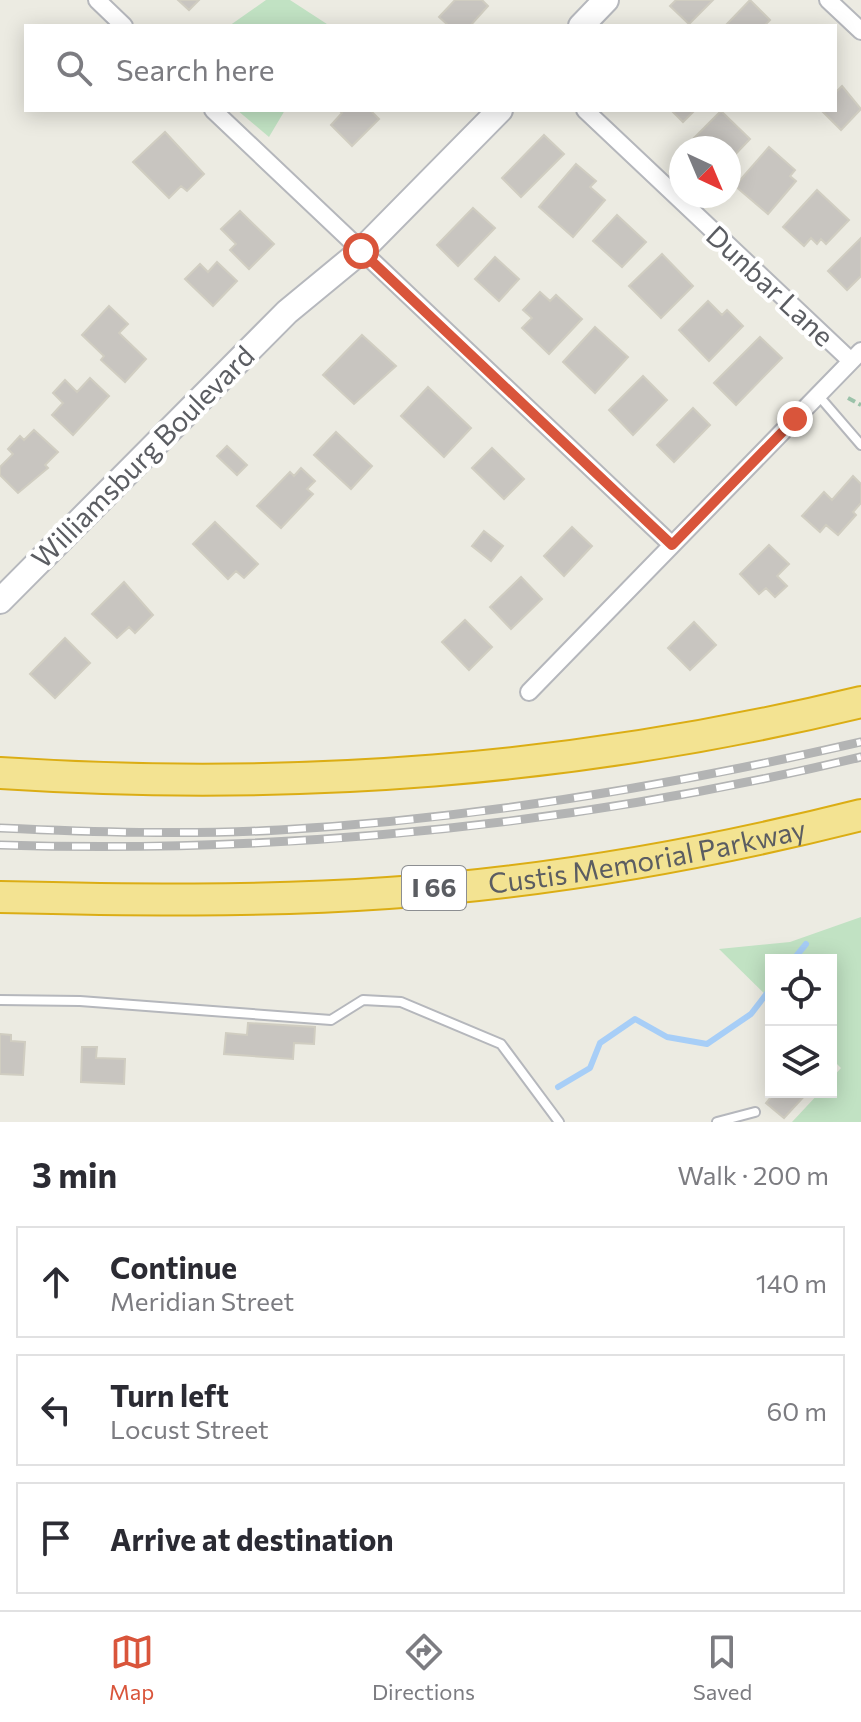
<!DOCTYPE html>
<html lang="en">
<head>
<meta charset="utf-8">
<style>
	:root { --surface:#fff; --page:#f2f2f3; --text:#2b2b33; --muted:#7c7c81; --line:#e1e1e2; --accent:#d9553b }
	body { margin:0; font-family:Commissioner,sans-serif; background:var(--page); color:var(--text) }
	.controls { position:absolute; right:24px; bottom:24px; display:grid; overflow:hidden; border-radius:0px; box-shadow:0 4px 20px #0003 }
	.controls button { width:72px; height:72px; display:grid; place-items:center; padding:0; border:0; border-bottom:2px solid var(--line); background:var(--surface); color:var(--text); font:40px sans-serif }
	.compass { position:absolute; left:669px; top:136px; width:72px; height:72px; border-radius:50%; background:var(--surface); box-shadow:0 4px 20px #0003; rotate:136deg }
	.stop { position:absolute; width:24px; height:24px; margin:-18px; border:6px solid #d9553b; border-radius:50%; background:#fff }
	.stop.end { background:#d9553b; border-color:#fff; box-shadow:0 2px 8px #0008 }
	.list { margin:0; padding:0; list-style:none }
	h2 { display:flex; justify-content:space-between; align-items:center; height:104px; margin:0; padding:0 32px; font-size:34px }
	h2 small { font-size:26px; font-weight:400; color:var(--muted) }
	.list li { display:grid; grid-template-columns:52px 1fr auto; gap:24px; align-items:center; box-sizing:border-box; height:112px; margin:0 16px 16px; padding:0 16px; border:2px solid var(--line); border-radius:0px }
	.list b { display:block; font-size:30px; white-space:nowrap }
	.list p { margin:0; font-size:26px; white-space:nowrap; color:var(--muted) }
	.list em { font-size:26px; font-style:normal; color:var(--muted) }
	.icon { flex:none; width:44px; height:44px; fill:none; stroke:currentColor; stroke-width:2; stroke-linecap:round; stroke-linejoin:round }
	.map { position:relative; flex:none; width:861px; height:1122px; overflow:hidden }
	.search { position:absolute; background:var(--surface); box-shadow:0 4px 20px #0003; left:24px; right:24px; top:24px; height:88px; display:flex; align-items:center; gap:20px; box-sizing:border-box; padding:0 28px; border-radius:0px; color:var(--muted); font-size:30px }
	.sheet { height:488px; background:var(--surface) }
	nav { display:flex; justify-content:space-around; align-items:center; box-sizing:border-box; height:112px; border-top:2px solid var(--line); background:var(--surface); font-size:22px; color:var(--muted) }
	nav a { display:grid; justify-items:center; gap:4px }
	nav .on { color:var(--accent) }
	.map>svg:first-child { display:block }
</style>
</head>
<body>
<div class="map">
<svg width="861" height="1122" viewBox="0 0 861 1122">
	<rect width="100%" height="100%" fill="#ecebe2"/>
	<path fill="#c1e2c3" d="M266 0H290L330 26H229Z
		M237 110H285L269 137Z
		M861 917V1122H792L820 1092H831V1079L841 1068 831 1058V960H771V1000L719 949 790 942Z"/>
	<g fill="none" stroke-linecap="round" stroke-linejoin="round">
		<path stroke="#a7cef7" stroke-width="6" d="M793 960 806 944
			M558 1087 590 1068 600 1043 635 1019 667 1037 707 1044 751 1014 771 988"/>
	</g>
	<path fill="#c8c5c0" stroke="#d0cdc1" stroke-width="2" d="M178 0H199L189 10Z
		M455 0H482L488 6 470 26H449L439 17Z
		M676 0H713L689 24 670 6Z
		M750 0 770 20 764 26H725Z
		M842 86 861 109 841 130 821 110H835V93Z
		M339 110H370L379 119 352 146 331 125 342 113Z
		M671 110H695L683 122Z
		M721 111 750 139 729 161V148H695L689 143Z
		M165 132 204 174 187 191 181 186 169 198 133 162Z
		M544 135 564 154 521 197 502 178Z
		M769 147 795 170 790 176 796 181 768 214 735 186Z
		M576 164 596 181 590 187 605 200 573 237 539 207Z
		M817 190 849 220 826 244 821 239 817 244 811 238 804 246 783 227Z
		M473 208 495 228 458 266 437 245Z
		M240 211 274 244 249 269 230 250 236 244 221 229Z
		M617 215 646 242 622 267 593 241Z
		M861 238V276L847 290 828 271Z
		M662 254 693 286 661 318 629 286Z
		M495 257 519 279 499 301 475 279Z
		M217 262 237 281 213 306 185 279 200 264 208 272Z
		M540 292 550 301 556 295 582 319 549 354 522 328 532 318 523 310Z
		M708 301 722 315 727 310 743 326 709 361 679 330Z
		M109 306 128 324 119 333 146 359 125 382 101 360 104 356 82 335Z
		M595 327 628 357 595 393 563 362Z
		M362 335 396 366 354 404 323 375Z
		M760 337 782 358 736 405 714 383Z
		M643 376 667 400 633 435 609 410Z
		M90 378 109 396 73 435 52 415 63 403 53 393 65 380 77 392Z
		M428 387 471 428 444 457 401 416Z
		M693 408 710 425 674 462 657 445Z
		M34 430 58 452 45 465 48 468 18 493 0 475V467L13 454 8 449 20 436 24 440Z
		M336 432 372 466 351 489 314 455Z
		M227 446 247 465 237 475 217 456Z
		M492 448 524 479 504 499 472 468Z
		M301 468 315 481 307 489 313 494 281 528 257 506 290 472 294 476Z
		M853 476 861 484V503L853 512 856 515 838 535 826 525 820 532 802 516 824 492 832 500Z
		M215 522 258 564 244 578 236 571 228 579 193 544Z
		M572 527 592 546 564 576 544 556Z
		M484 531 503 546 491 561 472 546Z
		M769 545 789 564 777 576 787 586 775 597 766 588 759 594 740 574Z
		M521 577 542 599 511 629 490 607Z
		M124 582 153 615 135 633 129 627 117 638 92 614Z
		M465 620 492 647 469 670 442 642Z
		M694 622 716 645 690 670 668 648Z
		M65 638 90 663 55 698 30 674Z
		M248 1023 315 1027 314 1044 294 1043 293 1059 224 1054 226 1033 247 1035Z
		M0 1034 11 1035V1041L25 1042 23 1075 0 1074Z
		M82 1047H97L96 1058 125 1059 124 1084 81 1082Z
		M775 1092H808L784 1118 766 1103Z"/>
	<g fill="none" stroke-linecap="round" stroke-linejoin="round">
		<g stroke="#b5b7bc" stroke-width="12">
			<path id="service" d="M818 395 861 445
				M0 1000 80 1001 331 1020 363 1000 401 1002 501 1044 559 1122
				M717 1122 755 1112"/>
		</g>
		<g stroke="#b5b7bc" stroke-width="20">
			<path id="minor" d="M97 0 124 26
				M828 0 861 31
				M213 110 672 545
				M585 110 851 361
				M529 692 861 351"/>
		</g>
		<g stroke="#b6b8bd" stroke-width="28">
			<path id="secondary" d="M581 26 606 0
				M0 601 287 312 361 251 500 110"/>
		</g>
		<g stroke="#dbad14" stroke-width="34">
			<g id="motorway">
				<path d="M0 773C293 792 576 771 861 702"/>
				<path id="s1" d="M0 897C130 900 259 902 388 893 548 882 706 854 861 815"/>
			</g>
		</g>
		<path stroke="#9bc2a9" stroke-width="4" stroke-dasharray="8 4" stroke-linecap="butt" d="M848 398 861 405"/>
		<use href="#service" stroke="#fff" stroke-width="8"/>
		<use href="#minor" stroke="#fff" stroke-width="16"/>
		<use href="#secondary" stroke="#fff" stroke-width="24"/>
		<use href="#motorway" stroke="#f3e392" stroke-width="30"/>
		<g stroke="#b3b4b4" stroke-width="9">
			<path id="rail" d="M0 828C92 832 187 835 279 830 476 819 669 786 861 742
				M0 845C292 854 577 825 861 757"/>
		</g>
		<use href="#rail" stroke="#fff" stroke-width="6" stroke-dasharray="18" stroke-linecap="butt"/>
	</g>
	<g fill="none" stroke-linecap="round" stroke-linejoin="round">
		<path stroke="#d9553b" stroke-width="10" d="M361 251 672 545 795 419"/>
	</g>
	<g text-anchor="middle" stroke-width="8" stroke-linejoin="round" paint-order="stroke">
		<rect fill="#fff" stroke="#8c8e91" stroke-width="2" x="402" y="866" width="64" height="44" rx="6"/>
		<g font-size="26" font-weight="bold" fill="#5b5d62">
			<text x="434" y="897">I 66</text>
		</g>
		<g font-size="28" fill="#5b5d62" stroke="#fff">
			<text transform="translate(770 286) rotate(43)" y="10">Dunbar Lane</text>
			<text transform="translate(143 457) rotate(-45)" y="10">Williamsburg Boulevard</text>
			<text dy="10" stroke="none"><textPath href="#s1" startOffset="650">Custis Memorial Parkway</textPath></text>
		</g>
	</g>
</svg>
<div class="controls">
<button><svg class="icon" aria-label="locate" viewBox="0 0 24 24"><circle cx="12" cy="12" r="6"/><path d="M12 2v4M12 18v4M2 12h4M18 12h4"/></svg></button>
<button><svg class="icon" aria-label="layers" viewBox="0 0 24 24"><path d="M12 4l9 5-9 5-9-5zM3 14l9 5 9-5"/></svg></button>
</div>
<svg class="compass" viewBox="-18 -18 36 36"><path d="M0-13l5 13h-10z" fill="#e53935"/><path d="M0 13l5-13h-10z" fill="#7c7c81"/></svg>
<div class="stop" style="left:361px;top:251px"></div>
<div class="stop end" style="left:795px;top:419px"></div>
<div class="search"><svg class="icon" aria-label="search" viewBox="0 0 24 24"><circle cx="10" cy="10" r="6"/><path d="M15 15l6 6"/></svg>Search here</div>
</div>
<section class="sheet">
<h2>3 min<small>Walk · 200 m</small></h2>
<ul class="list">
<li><svg class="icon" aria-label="ahead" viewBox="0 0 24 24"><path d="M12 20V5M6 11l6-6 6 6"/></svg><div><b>Continue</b><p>Meridian Street</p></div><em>140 m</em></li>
<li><svg class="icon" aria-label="left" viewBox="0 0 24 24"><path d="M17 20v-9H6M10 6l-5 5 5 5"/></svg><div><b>Turn left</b><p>Locust Street</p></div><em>60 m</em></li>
<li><svg class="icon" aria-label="arrive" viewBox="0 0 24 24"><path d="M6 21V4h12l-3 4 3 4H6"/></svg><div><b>Arrive at destination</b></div></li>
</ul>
</section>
<nav>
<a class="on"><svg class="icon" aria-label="map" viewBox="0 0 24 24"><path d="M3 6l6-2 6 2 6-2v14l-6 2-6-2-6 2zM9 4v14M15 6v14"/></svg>Map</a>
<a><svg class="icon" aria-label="directions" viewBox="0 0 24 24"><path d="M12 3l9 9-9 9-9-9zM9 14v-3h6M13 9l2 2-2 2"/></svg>Directions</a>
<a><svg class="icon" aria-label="saved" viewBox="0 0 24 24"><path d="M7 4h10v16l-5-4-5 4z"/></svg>Saved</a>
</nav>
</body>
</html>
